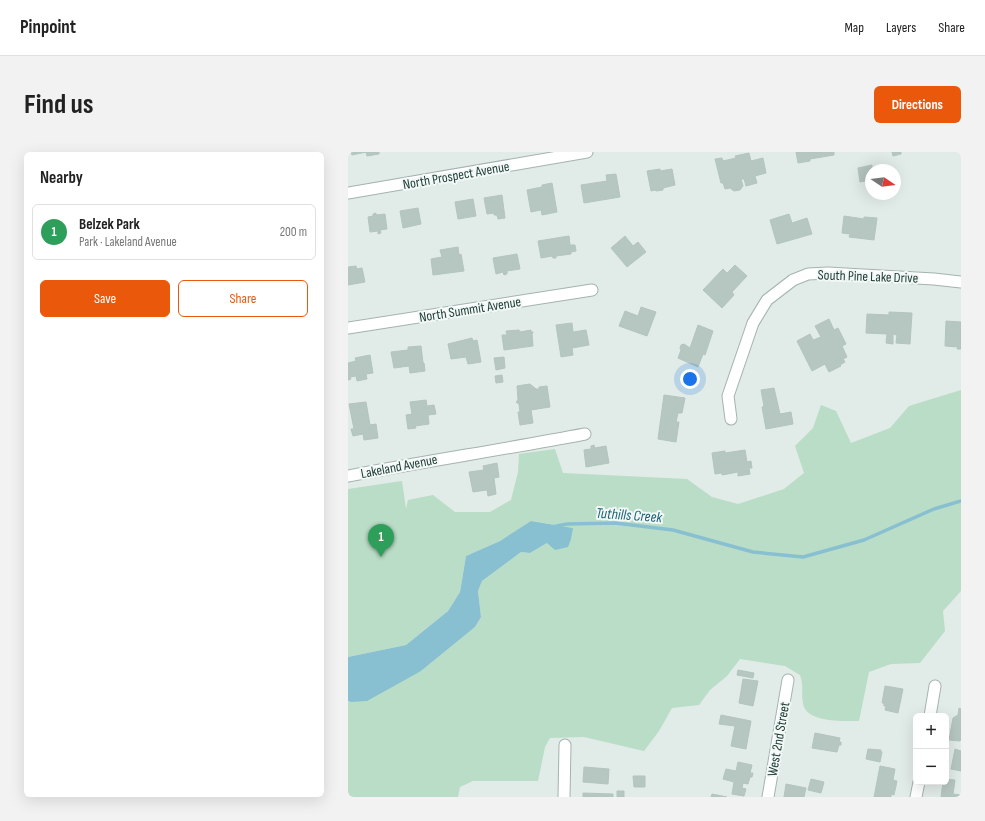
<!DOCTYPE html>
<html lang="en">
<head>
<meta charset="utf-8">
<style>
	:root { --surface:#fff; --page:#f2f2f2; --text:#222; --muted:#767676; --line:#e0e0e0; --accent:#ea580c }
	body { margin:0; font-family:"Sofia Sans Condensed",sans-serif; background:var(--page); color:var(--text) }
	.controls { position:absolute; right:12px; bottom:12px; display:grid; overflow:hidden; border-radius:6px; box-shadow:0 4px 16px #0002 }
	.controls button { width:36px; height:36px; display:grid; place-items:center; padding:0; border:0; border-bottom:1px solid var(--line); background:var(--surface); color:var(--text); font:20px sans-serif }
	.compass { position:absolute; left:517px; top:12px; width:36px; height:36px; border-radius:50%; background:var(--surface); box-shadow:0 4px 16px #0002; rotate:103deg }
	.you { position:absolute; left:342px; top:227px; width:14px; height:14px; margin:-10px; border:3px solid #fff; border-radius:50%; background:#1a73e8; box-shadow:0 0 0 6px #1a73e833 }
	.badge { display:grid; place-items:center; width:26px; height:26px; border-radius:50%; background:var(--accent); color:#fff; font-size:13px; font-weight:700 }
	.pin { position:absolute; translate:-50% -33px; filter:drop-shadow(0 1px 2px #0008) }
	.pin::after { content:''; position:absolute; top:21px; width:14px; height:12px; background:inherit; clip-path:polygon(0 0,100% 0,50% 100%) }
	.list { margin:0; padding:0; list-style:none }
	h2 { display:flex; justify-content:space-between; align-items:center; height:52px; margin:0; padding:0 16px; font-size:17px }
	h2 small { font-size:13px; font-weight:400; color:var(--muted) }
	.list li { display:grid; grid-template-columns:26px 1fr auto; gap:12px; align-items:center; box-sizing:border-box; height:56px; margin:0 8px 8px; padding:0 8px; border:1px solid var(--line); border-radius:6px }
	.list b { display:block; font-size:15px; white-space:nowrap }
	.list p { margin:0; font-size:13px; white-space:nowrap; color:var(--muted) }
	.list em { font-size:13px; font-style:normal; color:var(--muted) }
	.actions { display:flex; gap:8px; padding:12px 16px }
	.actions a { flex:1; padding:9px 0; border:1px solid var(--accent); border-radius:6px; text-align:center; font-size:14px; color:var(--accent) }
	.actions .main { background:var(--accent); color:#fff }
	.map { position:relative; flex:none; width:613px; height:645px; overflow:hidden; border-radius:6px }
	header { display:flex; align-items:center; gap:24px; box-sizing:border-box; height:56px; padding:0 20px; background:var(--surface); border-bottom:1px solid var(--line) }
	header strong { font-size:19px }
	nav { display:flex; gap:22px; margin-inline-start:auto; font-size:14px }
	.intro { display:flex; align-items:center; justify-content:space-between; box-sizing:border-box; height:96px; padding:0 24px }
	h1 { margin:0; font-size:28px }
	.button { padding:10px 18px; border-radius:6px; background:var(--accent); color:#fff; font-size:14px; font-weight:700 }
	main { display:flex; gap:24px; padding:0 24px }
	aside { flex:1; background:var(--surface); border-radius:6px; box-shadow:0 4px 16px #0002 }
	.map>svg:first-child { display:block }
</style>
</head>
<body>
<header>
<strong>Pinpoint</strong>
<nav><a>Map</a><a>Layers</a><a>Share</a></nav>
</header>
<div class="intro"><h1>Find us</h1><a class="button">Directions</a></div>
<main>
<aside>
<h2>Nearby<small></small></h2>
<ul class="list">
<li><span class="badge" style="background:#2e9e5b">1</span><div><b>Belzek Park</b><p>Park · Lakeland Avenue</p></div><em>200 m</em></li>
</ul>
<div class="actions"><a class="main">Save</a><a>Share</a></div>
</aside>
<div class="map">
<svg width="613" height="645" viewBox="0 0 613 645">
	<rect width="100%" height="100%" fill="#e1ebe7"/>
	<path fill="#b9ddc6" d="M613 238V439L595 459 597 479 572 511 543 512 521 520 511 569C496 569 457 571 455 551 453 540 456 534 452 523L437 514 392 507 379 524 362 538 351 553 324 556 311 579 296 599 236 585 202 586 197 595 190 629H125L112 635 110 645H0V549L3 550 73 519 127 475 133 465 130 439 134 429 173 400 182 401 225 376 184 369 152 389 118 404 112 440 100 459 58 493 0 505V337L54 329 58 357 60 348 85 343 107 360H142L163 348 170 320 171 302 207 297 215 321 339 327 364 345 390 352 436 337 456 321 447 294 465 276 473 253 488 259 503 291 542 276 561 254Z"/>
	<path fill="#88c0d1" d="M183 369 225 376 223 387 220 395 207 398 199 391 182 401 173 400 134 429 130 439 133 465 127 475 73 519 19 549 3 550 0 549V505L58 493 100 459 112 440 118 404 152 389Z"/>
	<g fill="none" stroke-linecap="round" stroke-linejoin="round">
		<path stroke="#88c0d1" stroke-width="3.5" d="M204 375 219 372 267 371 325 378 405 400 455 405 516 388 586 357 613 349"/>
	</g>
	<path fill="#b6c6c1" stroke="#b3c5bf" d="M3 0H31V2L19 4 18 0 4 3Z
		M448 0H486V3L462 7V9L450 11Z
		M544 0H553V2L545 4Z
		M401 1 403 9 415 6 418 21 407 24 409 31 398 34 396 27H393L395 34 392 38 386 39 382 36 377 37 375 31H373L367 7 374 6 375 9 388 6 387 4Z
		M524 13 523 28 512 30 510 16Z
		M312 17V19L324 17 327 33 315 36V38L308 39 307 38 303 39 299 19Z
		M268 22 272 45 236 51 233 33 259 29 258 23Z
		M204 31 209 60 194 63 193 58 183 60 179 38 194 35V33Z
		M154 43 157 66 150 67 149 63H146V61L139 62 136 46Z
		M125 47 128 64 110 67 107 50Z
		M70 56 73 72 55 76 52 59Z
		M28 61V63L37 62 39 77 32 78 33 81 30 82V79L22 80 20 65 25 64V62Z
		M441 62 444 71 459 66 464 82 429 92 422 68Z
		M496 64 516 67V65L529 66 526 88 501 85 502 82 494 81Z
		M221 84 222 93H227L228 99 223 100V102L208 104V106H205L204 104 193 106 190 89Z
		M277 84 285 94 290 90 298 100 279 115 263 96Z
		M110 95 111 103 113 102 116 119 85 123 83 107 94 105 92 98Z
		M169 102 172 117 159 119V122L156 123 155 120 148 122 145 106Z
		M387 113 399 124 384 140 386 143 374 156 355 138 375 117 379 121Z
		M8 114 9 117 14 116 17 130 0 133V115Z
		M293 155 308 160 299 184 271 174 277 159 290 164Z
		M541 160 564 161 562 192 548 191 549 183 545 182V192L538 191 539 182 518 181 519 162 541 163Z
		M481 167 486 178 490 176 498 192 494 194 499 205 495 207 497 210 492 213 493 214 481 220 477 212 464 219 449 189 462 182 465 188 473 185 467 174Z
		M598 169 613 170V197H609L610 195 597 194Z
		M224 171 225 180 238 178 241 193 224 196 225 203 213 205 208 173Z
		M350 173 365 179 357 203 355 202 350 215 330 206 333 198 332 196 333 193 336 192 342 196Z
		M171 178 172 180 183 178V180H185V181L184 182 185 194 156 198 154 183H159L158 179Z
		M124 186 125 189 129 188 133 210 120 212 118 205 103 207 100 192Z
		M73 194 75 211H76L77 219 62 221 61 214 46 216 43 200 60 198V195Z
		M22 203 25 221 18 222 19 227 9 229 8 224 2 225 3 227 0 228V211L8 209 7 206Z
		M156 205 157 216 148 218 146 206Z
		M154 223 155 230 148 231 147 224Z
		M182 232 188 237H191V235L199 234 202 255 183 258 185 271 172 273 170 260H172L171 252 168 250 170 248 169 234Z
		M426 236 432 262 443 260 445 272 418 277 414 255 416 254 413 238Z
		M316 243 337 246 334 261H330L328 270H331L328 290 310 287Z
		M78 248 79 254 86 253 88 262 80 263 81 272 67 274 68 276 60 277 58 263 64 262 62 250Z
		M18 250 22 273 28 272 30 286 16 288 15 282 5 284 3 277H6L1 252Z
		M246 293 247 296 258 294 261 311 238 315 236 298 243 297V294Z
		M397 298 399 310 403 309 404 316H401L402 322 390 324V320L374 323V321L367 322 364 301 377 299V301Z
		M149 311 151 325 146 326 148 342 140 344 139 338 125 340 121 320 136 318 135 314Z
		M390 518 406 521 405 526 389 523Z
		M395 527 410 529 405 554 391 551Z
		M537 534 555 537 550 561 537 558 538 554H536V551H534Z
		M611 556 613 557V588L612 589 601 588 605 566 610 563Z
		M373 563 403 569 398 597 383 594 387 574 371 572Z
		M467 581 492 586 491 590H493V593H491L489 600 464 596Z
		M520 597 533 598V600H534L532 610 518 607Z
		M607 597 613 599V619L603 617Z
		M390 610 404 613 402 621H405L404 625H402L400 632 395 631 394 636 398 637 396 644 384 642 386 630 375 627 378 617 388 619Z
		M532 614 547 617 545 628 549 629 546 643 543 642V645H526Z
		M236 615 261 617 260 632 235 630Z
		M285 624H297V635H286Z
		M463 627 476 630 473 641 460 638Z
		M598 627 607 628 605 642 613 643V645H593L595 630H598Z
		M438 632 458 636 456 645H436Z
		M269 639H276V645H269Z
		M235 641 265 642V645H235Z
		M364 642 379 645H363Z"/>
	<g fill="none" stroke-linecap="round" stroke-linejoin="round">
		<g stroke="#a4b3af" stroke-width="13">
			<path id="minor" d="M0 41 239 0
				M0 176 244 138
				M383 267 380 244 405 171 419 148 445 128 460 122 480 121 586 127 613 130
				M0 324C79 309 158 297 237 282
				M582 564 587 534
				M216 645 217 593
				M420 645 440 528
				M568 645 571 630"/>
		</g>
		<use href="#minor" stroke="#fff" stroke-width="11"/>
	</g>
	<g text-anchor="middle" stroke-width="4" stroke-linejoin="round" paint-order="stroke">
		<g font-size="14" fill="#213c37" stroke="#f1f8f5">
			<text transform="translate(108 23) rotate(-10)" y="5">North Prospect Avenue</text>
			<text transform="translate(520 124) rotate(2)" y="5">South Pine Lake Drive</text>
			<text transform="translate(122 157) rotate(-9)" y="5">North Summit Avenue</text>
			<text transform="translate(51 314) rotate(-11)" y="5">Lakeland Avenue</text>
			<text transform="translate(430 587) rotate(-80)" y="5">West 2nd Street</text>
		</g>
		<g font-size="15" font-style="italic" fill="#1b6178" stroke="#f1f8f5">
			<text transform="translate(281 363) rotate(4)" y="5">Tuthills Creek</text>
		</g>
	</g>
</svg>
<div class="controls">
<button>+</button>
<button>−</button>
</div>
<svg class="compass" viewBox="-18 -18 36 36"><path d="M0-13l5 13h-10z" fill="#e53935"/><path d="M0 13l5-13h-10z" fill="#767676"/></svg>
<div class="you"></div>
<div class="pin badge" style="left:33px;top:405px;background:#2e9e5b">1</div>
</div>
</main>
</body>
</html>
